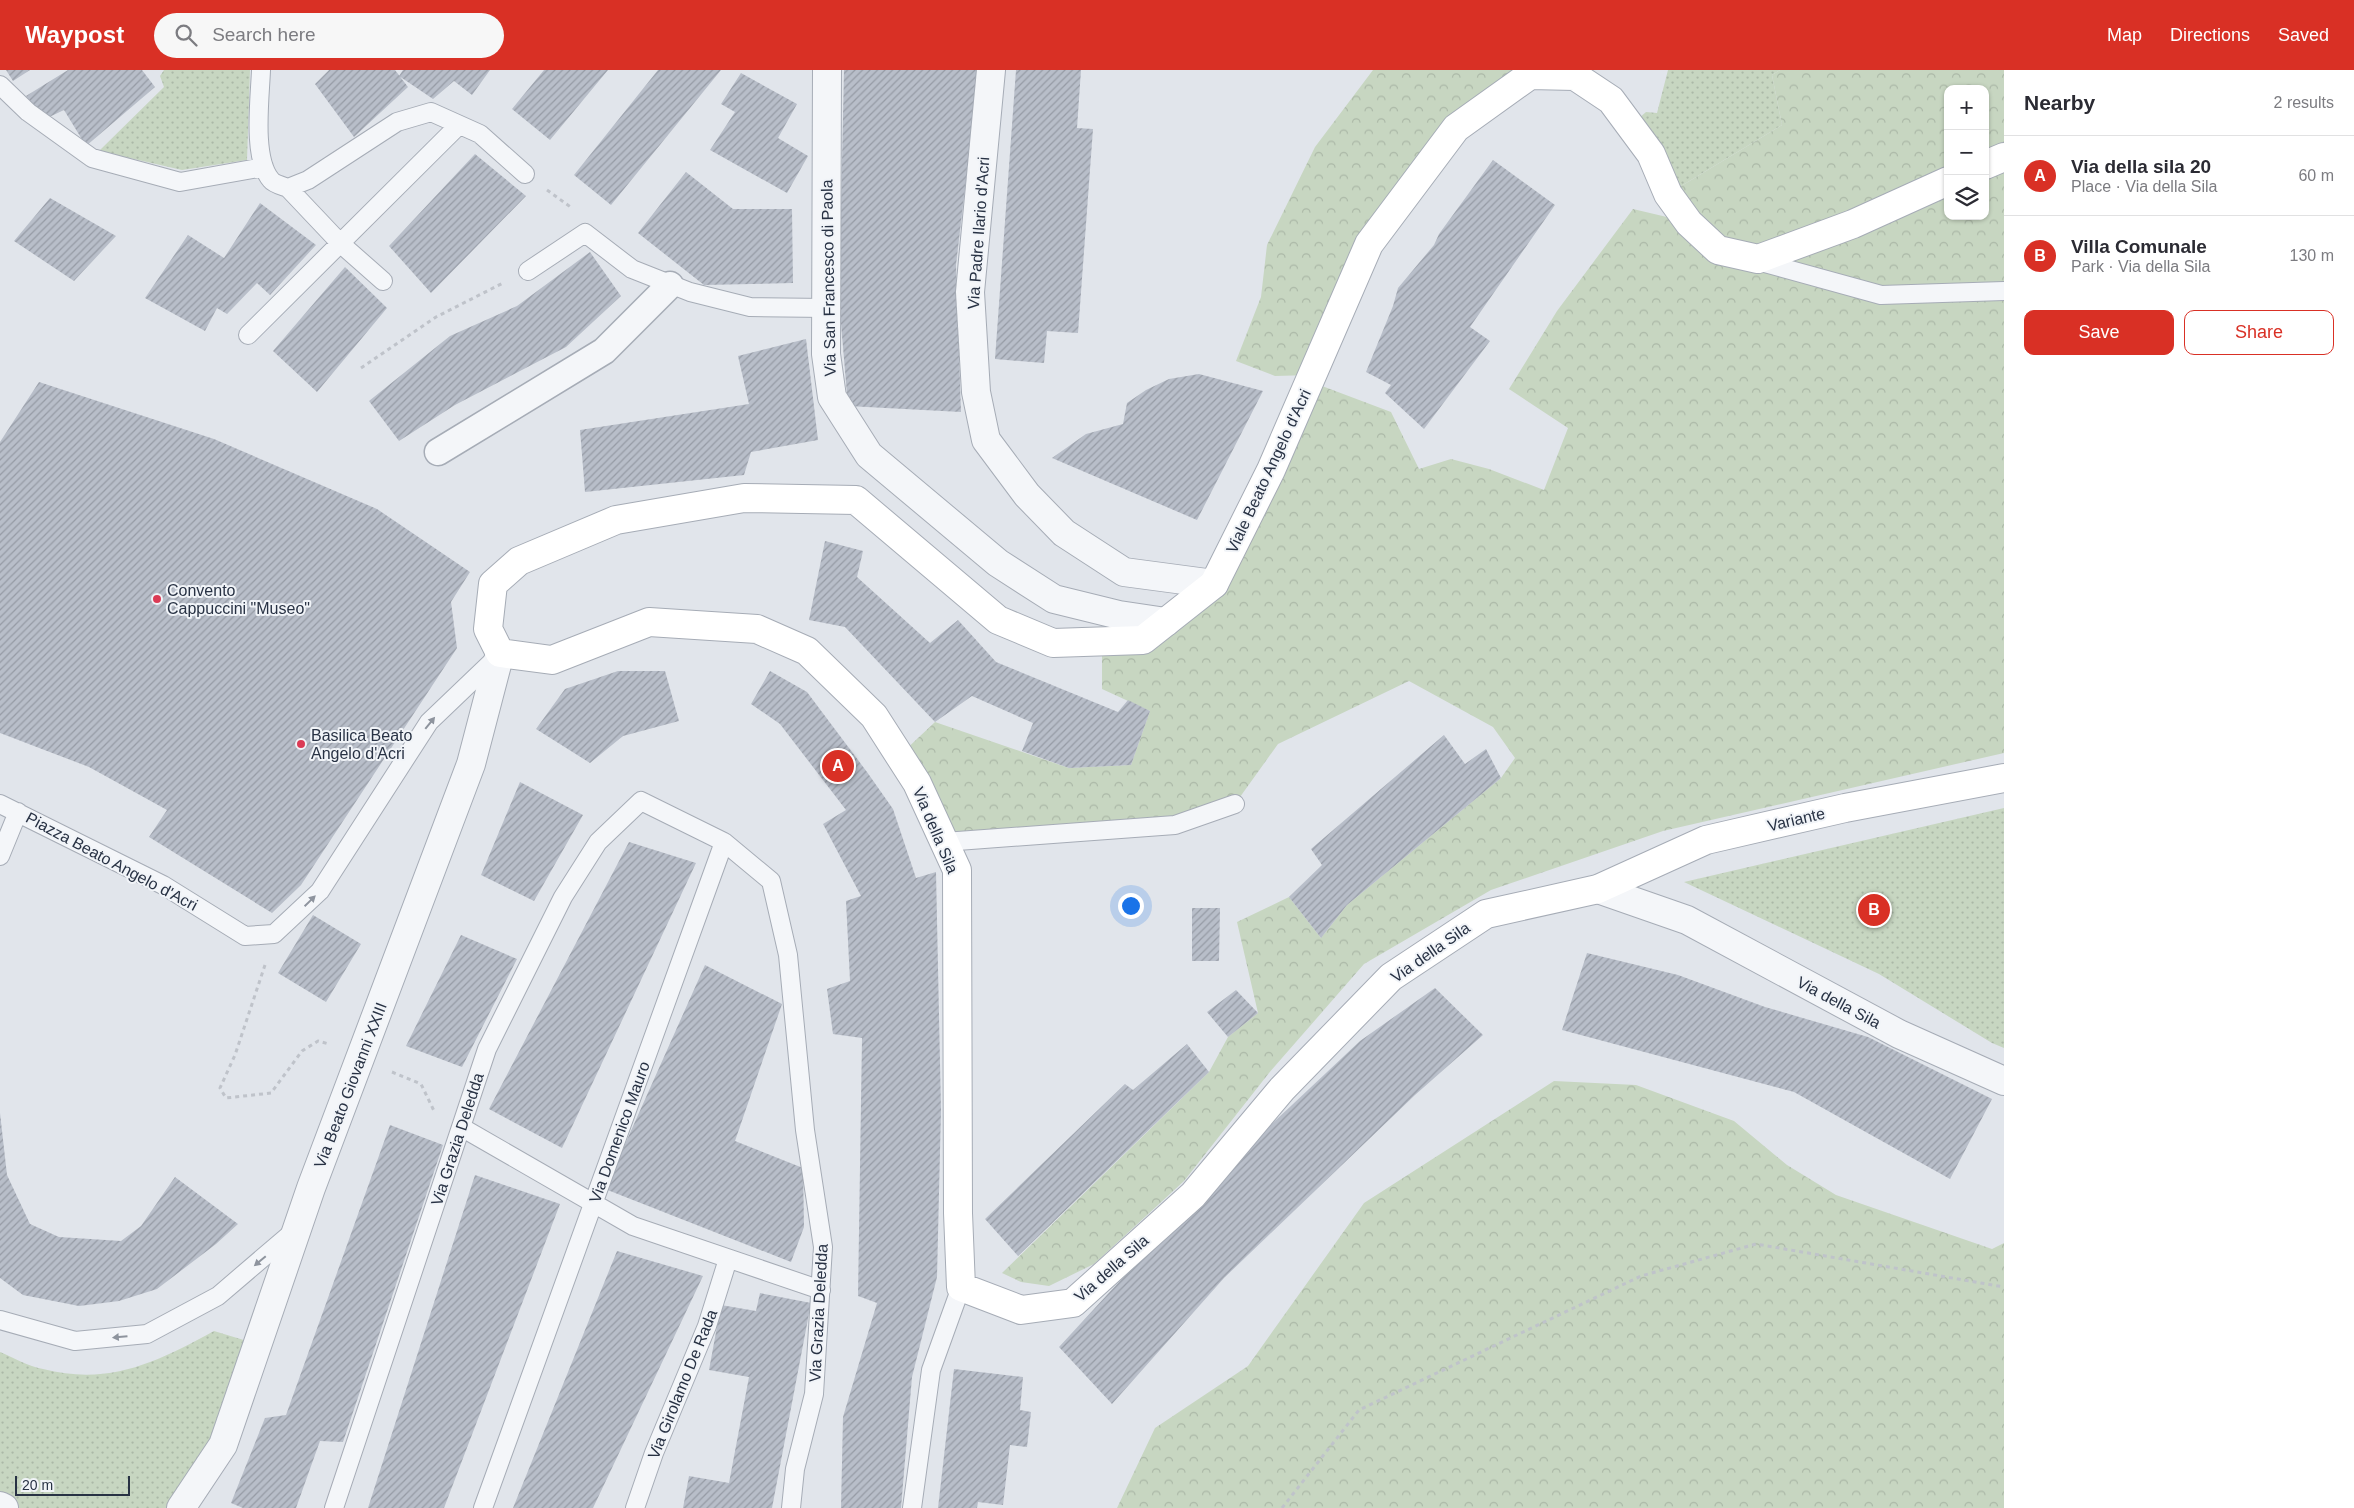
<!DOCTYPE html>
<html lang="en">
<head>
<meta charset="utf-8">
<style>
	:root { --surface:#fff; --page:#f7f7f7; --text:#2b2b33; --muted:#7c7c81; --line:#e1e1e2; --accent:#d93025 }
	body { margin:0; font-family:Arial,sans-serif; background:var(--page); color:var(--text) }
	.controls { position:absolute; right:15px; top:15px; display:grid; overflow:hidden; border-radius:10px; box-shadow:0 1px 4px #0004 }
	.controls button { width:45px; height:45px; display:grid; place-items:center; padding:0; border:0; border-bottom:1px solid var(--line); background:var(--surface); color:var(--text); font:25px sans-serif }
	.scale { position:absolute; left:15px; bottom:12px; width:115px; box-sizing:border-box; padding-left:5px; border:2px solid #283244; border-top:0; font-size:14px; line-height:18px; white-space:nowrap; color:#283244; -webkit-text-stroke:4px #f1f4f8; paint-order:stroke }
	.you { position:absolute; left:1130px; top:835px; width:18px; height:18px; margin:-12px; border:4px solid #fff; border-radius:50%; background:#1a73e8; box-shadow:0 0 0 8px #1a73e833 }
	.badge { display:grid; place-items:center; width:32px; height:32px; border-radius:50%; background:var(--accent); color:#fff; font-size:16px; font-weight:700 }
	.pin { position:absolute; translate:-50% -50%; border:2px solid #fff; box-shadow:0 1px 5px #0006 }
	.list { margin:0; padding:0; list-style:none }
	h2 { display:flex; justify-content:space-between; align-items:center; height:65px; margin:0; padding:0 20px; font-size:21px }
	h2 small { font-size:16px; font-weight:400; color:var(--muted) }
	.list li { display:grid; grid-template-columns:32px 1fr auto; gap:15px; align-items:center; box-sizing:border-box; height:80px; padding:0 20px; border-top:1px solid var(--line) }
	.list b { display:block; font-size:19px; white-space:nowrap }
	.list p { margin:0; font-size:16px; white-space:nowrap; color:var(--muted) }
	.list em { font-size:16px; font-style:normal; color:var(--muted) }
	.actions { display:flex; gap:10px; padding:15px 20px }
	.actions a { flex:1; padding:11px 0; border:1px solid var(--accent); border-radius:10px; text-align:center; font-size:18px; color:var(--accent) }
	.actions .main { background:var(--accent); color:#fff }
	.icon { flex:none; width:28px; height:28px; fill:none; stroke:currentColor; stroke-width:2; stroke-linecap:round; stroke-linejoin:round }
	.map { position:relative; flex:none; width:2004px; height:1438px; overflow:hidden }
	header { display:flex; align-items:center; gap:30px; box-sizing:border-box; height:70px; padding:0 25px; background:var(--accent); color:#fff }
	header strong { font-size:24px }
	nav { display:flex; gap:28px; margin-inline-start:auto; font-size:18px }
	.search { width:350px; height:45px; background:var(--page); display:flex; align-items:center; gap:12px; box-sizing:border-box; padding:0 18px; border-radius:28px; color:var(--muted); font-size:19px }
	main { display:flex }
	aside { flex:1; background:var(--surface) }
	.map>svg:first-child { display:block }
</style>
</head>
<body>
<header>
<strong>Waypost</strong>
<div class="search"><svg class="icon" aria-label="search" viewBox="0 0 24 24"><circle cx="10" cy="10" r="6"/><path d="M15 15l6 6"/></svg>Search here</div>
<nav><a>Map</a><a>Directions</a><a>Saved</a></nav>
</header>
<main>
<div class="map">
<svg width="2004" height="1438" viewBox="0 0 2004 1438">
	<defs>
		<pattern id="grass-dots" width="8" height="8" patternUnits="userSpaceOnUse" patternTransform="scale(1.25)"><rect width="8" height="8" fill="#c7d6c1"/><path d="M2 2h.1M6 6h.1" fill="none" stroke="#abb8a7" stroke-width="1.8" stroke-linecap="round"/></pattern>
		<pattern id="forest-crowns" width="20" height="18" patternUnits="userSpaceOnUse" patternTransform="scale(1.25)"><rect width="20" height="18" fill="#c7d6c1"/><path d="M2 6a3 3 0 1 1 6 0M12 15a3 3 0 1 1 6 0" fill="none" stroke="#abb8a7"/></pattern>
		<pattern id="building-hatch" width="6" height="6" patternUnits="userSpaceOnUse" patternTransform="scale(1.25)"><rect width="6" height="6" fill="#b8bec9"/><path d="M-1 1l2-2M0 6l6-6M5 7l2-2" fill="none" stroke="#969ba5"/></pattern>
	</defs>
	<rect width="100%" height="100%" fill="#e1e5eb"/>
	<path fill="url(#grass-dots)" d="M164 0H250L247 90 182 100 99 81 164 17 160 6Z
		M1668 0H1780L1772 5 1782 55 1668 124 1630 56 1646 42 1657 43Z
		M2004 738V978L1992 973 1879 904 1684 812Z
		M214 1261 257 1274 181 1438H4L0 1436V1282C14 1288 28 1296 43 1299 110 1316 157 1292 214 1261Z"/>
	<path fill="url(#forest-crowns)" fill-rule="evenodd" d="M1373 0H1530L1456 58 1377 163 1322 316 1391 342 1419 399 1451 389 1489 399 1544 420 1568 358 1509 319 1557 241 1633 139 1688 152 1668 124 1782 55 1772 5 1780 0H2004V683L1663 761 1491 820 1364 894 1269 1003 1184 1111 1094 1194 1049 1216 1021 1212 1002 1203 1209 1002 1228 967 1258 943 1237 852 1289 827 1321 868 1347 835 1501 708 1515 688 1493 657 1409 611 1278 674 1235 734 1175 755 944 772 900 685 935 652 1069 698 1131 695 1150 641 1102 619V571L1214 515 1311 305 1275 306 1236 291 1261 227 1267 175 1315 77ZM1948 19H1985V146H1948Z
		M1554 1011 1636 1015 1734 1051 1787 1095 1836 1125 1992 1179 2004 1173V1438H1117L1155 1358 1248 1296 1364 1133Z"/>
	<path fill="url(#building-hatch)" d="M6 0H30L13 11Z
		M68 0H142L155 17 86 76 64 40 45 49 26 26Z
		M329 0H395L408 17 354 67 315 14Z
		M403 0H490L472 25 454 11 433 29 399 6Z
		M544 0H608L550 70 512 39Z
		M658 0H721L611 135 574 105Z
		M844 0H979L956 195 961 342 848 336 839 230Z
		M1016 0H1081L1077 58 1093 59 1078 263 1047 261 1044 293 995 289Z
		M741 3 797 34 778 68 808 86 787 123 710 80 735 42 721 34Z
		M475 84 526 126 431 223 389 176Z
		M1493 90 1555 135 1470 257 1490 271 1424 359 1385 323 1391 315 1366 302 1393 236 1398 218 1434 175 1439 164Z
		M686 102 733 139H792L793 213 704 215 638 163Z
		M50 128 116 166 74 211 14 171Z
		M260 133 316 175 270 225 257 213 227 244 217 238 205 261 145 228 188 165 224 188Z
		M590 182 621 226 566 277 455 335 399 371 369 331 450 266 517 236Z
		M345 197 387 238 317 322 273 281Z
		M806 269 818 370 751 382 744 405 585 422 580 360 749 334 738 286Z
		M1199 304 1263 321 1197 450 1052 388 1086 364 1123 354 1127 333 1146 320 1169 309Z
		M39 312 214 369 377 439 470 502 451 532 457 578 301 815 272 843 149 767 167 740 89 697 0 663V372Z
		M825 471 863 481 857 507 930 573 958 550 996 592 1118 642 1128 630 1150 641 1131 695 1069 698 1022 681 1033 653 972 626 935 652 845 557 809 550Z
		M618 601H665L679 651 623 666 590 693 536 659 565 619Z
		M770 601 807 622 867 702 893 739 916 808 936 802 941 1040 937 1207 912 1307 901 1438H841L843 1347 877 1233 858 1226 862 968 833 964 827 919 850 911 846 831 861 826 823 754 846 740 780 654 751 634Z
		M1444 665 1465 694 1486 679 1501 708 1347 835 1321 868 1289 827 1322 795 1311 779Z
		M520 712 583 745 534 831 481 805Z
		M629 772 696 793 562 1078 489 1039Z
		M1192 838H1220L1219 891H1192Z
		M313 845 361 874 326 932 278 903Z
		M461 865 517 889 462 997 406 976Z
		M1587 883 1678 905 1765 937 1868 967 1992 1029 1950 1109 1794 1022 1562 960Z
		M705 895 782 934 735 1071 803 1098 804 1157 791 1192 605 1119Z
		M1435 918 1483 965 1415 1025 1224 1208 1112 1334 1059 1277 1212 1111 1275 1051 1360 971Z
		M1236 920 1258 943 1228 967 1207 942Z
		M1187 974 1209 1002 1018 1186 985 1149 1125 1014 1133 1020Z
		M0 1043 7 1105 30 1154 59 1167 121 1171 141 1156 175 1107 238 1154 216 1174 157 1219 119 1231 79 1236 23 1225 0 1208Z
		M390 1055 443 1075 343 1372 320 1371 296 1438H243L231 1433 265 1348 286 1345Z
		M475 1105 560 1134 444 1438H368Z
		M617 1181 703 1206 593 1438H513Z
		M760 1223 811 1233 772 1438H683L689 1406 729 1413 749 1307 709 1300 721 1235 756 1241Z
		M954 1299 1023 1307 1020 1340 1031 1342 1027 1377 1010 1375 1003 1435 978 1432 977 1438H938Z"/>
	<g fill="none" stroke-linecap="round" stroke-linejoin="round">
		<g stroke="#a6acb6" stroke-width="20">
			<path id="service" d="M261 0C260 28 252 88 271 110 274 114 283 116 288 118L308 110 397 52 431 42 480 64 525 104
				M0 15 28 42 92 88 180 112 264 97
				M288 118 341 174 383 211
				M1754 190 1881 225 2004 221
				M528 201 585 163 632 199 690 222 750 237 827 238
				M248 265 459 55
				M0 734 163 815 245 866 274 864 320 821 429 652 497 587
				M724 772 771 811 788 885 805 1060 823 1177 814 1324 795 1399 791 1438
				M944 772 1175 755 1235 734
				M0 786 18 742
				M461 1057 633 1156 821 1220
				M0 1250 75 1271 147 1264 218 1226 294 1161
				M334 1438 487 979 563 827 598 772 641 731 724 772 483 1438
				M635 1438 654 1383 707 1256 728 1189
				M912 1438 931 1300 961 1217"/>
		</g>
		<g stroke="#a6acb6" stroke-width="29">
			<path id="pedestrian" d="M438 382 604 281 670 215"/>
		</g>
		<g stroke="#a6acb6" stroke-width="30">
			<path id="minor" d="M827 0 826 284 832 327 869 385 998 493 1054 529 1119 545 1166 552
				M991 0 970 222 976 322 986 370 1027 425 1064 463 1124 502 1214 514
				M1598 819 1687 850 1899 964 2004 1011"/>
		</g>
		<g stroke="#a6acb6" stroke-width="30">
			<path id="tertiary" d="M0 1436 4 1438
				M181 1438 223 1375 311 1118 471 694 500 583"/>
		</g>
		<g stroke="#a6acb6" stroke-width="30">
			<path id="secondary" d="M1985 95 2004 87
				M1948 111 1853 154 1758 189 1718 180 1689 153 1668 124 1651 84 1611 30 1575 6 1530 5 1456 58 1369 174 1271 400 1214 514 1143 570 1053 573 998 550 856 430 744 428 616 450 519 491 493 514 488 559 500 583 552 590 649 552 757 559 807 581 874 646 917 713 957 800 958 1143 961 1217 1021 1240 1073 1233 1193 1125 1282 1019 1391 907 1486 844 1598 819 1706 770 1845 738 2004 708"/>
		</g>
		<path stroke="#bfc3ca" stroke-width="3" stroke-dasharray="4 4" stroke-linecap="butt" d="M547 120 572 138
			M361 298 436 247 503 213
			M265 895 235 985 220 1018 226 1028 271 1023 302 981 318 971 329 974
			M392 1002 421 1014 435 1043
			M1282 1438 1359 1340 1641 1206 1756 1174 2004 1217"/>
		<use href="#service" stroke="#f4f6f9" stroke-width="18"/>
		<use href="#pedestrian" stroke="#f4f6f9" stroke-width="26"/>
		<use href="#minor" stroke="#f4f6f9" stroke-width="28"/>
		<use href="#tertiary" stroke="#f4f6f9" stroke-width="28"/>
		<use href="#secondary" stroke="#fff" stroke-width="28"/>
	</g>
	<defs><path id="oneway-solid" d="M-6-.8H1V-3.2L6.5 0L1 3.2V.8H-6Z" transform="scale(1.25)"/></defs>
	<g fill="#8e949e">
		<use href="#oneway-solid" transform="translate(430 653) rotate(-51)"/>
		<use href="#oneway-solid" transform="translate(310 831) rotate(-44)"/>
		<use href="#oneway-solid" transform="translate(260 1191) rotate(140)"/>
		<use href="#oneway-solid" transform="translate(120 1267) rotate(175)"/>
	</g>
	<g fill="#db3b55" stroke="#f1f4f8" stroke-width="2">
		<circle cx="157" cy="529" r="5"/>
		<circle cx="301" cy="674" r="5"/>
	</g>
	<g text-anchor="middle" stroke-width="4" stroke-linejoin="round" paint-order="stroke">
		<g font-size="16" fill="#283244" stroke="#f1f4f8">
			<text transform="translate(978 163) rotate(-86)" y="6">Via Padre Ilario d'Acri</text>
			<text transform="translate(828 208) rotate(-91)" y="6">Via San Francesco di Paola</text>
			<text transform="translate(1268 401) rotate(-65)" y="6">Viale Beato Angelo d'Acri</text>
			<text transform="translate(1796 749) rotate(-13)" y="6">Variante</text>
			<text transform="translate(936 760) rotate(67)" y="6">Via della Sila</text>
			<text transform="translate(112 791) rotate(28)" y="6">Piazza Beato Angelo d'Acri</text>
			<text transform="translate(1430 882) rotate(-35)" y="6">Via della Sila</text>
			<text transform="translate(1839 932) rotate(28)" y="6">Via della Sila</text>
			<text transform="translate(350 1015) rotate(-69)" y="6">Via Beato Giovanni XXIII</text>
			<text transform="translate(619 1062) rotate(-70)" y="6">Via Domenico Mauro</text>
			<text transform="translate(457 1069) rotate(-72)" y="6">Via Grazia Deledda</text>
			<text transform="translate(1111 1198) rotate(-41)" y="6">Via della Sila</text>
			<text transform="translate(818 1243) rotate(-87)" y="6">Via Grazia Deledda</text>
			<text transform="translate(682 1314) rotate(-68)" y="6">Via Girolamo De Rada</text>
		</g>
		<g font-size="16" fill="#283244" stroke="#f1f4f8" text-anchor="start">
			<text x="167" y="526">Convento<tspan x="167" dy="18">Cappuccini "Museo"</tspan></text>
			<text x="311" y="671">Basilica Beato<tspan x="311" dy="18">Angelo d'Acri</tspan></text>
		</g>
	</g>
</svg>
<div class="controls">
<button>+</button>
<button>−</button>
<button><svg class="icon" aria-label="layers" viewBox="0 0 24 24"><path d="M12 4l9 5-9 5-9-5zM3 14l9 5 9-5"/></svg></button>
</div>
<div class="scale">20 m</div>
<div class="you"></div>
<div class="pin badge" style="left:838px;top:696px">A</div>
<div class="pin badge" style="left:1874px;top:840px">B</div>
</div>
<aside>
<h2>Nearby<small>2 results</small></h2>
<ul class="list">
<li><span class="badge">A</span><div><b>Via della sila 20</b><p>Place · Via della Sila</p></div><em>60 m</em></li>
<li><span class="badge">B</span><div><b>Villa Comunale</b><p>Park · Via della Sila</p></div><em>130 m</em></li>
</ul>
<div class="actions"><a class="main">Save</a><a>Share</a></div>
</aside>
</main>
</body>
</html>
